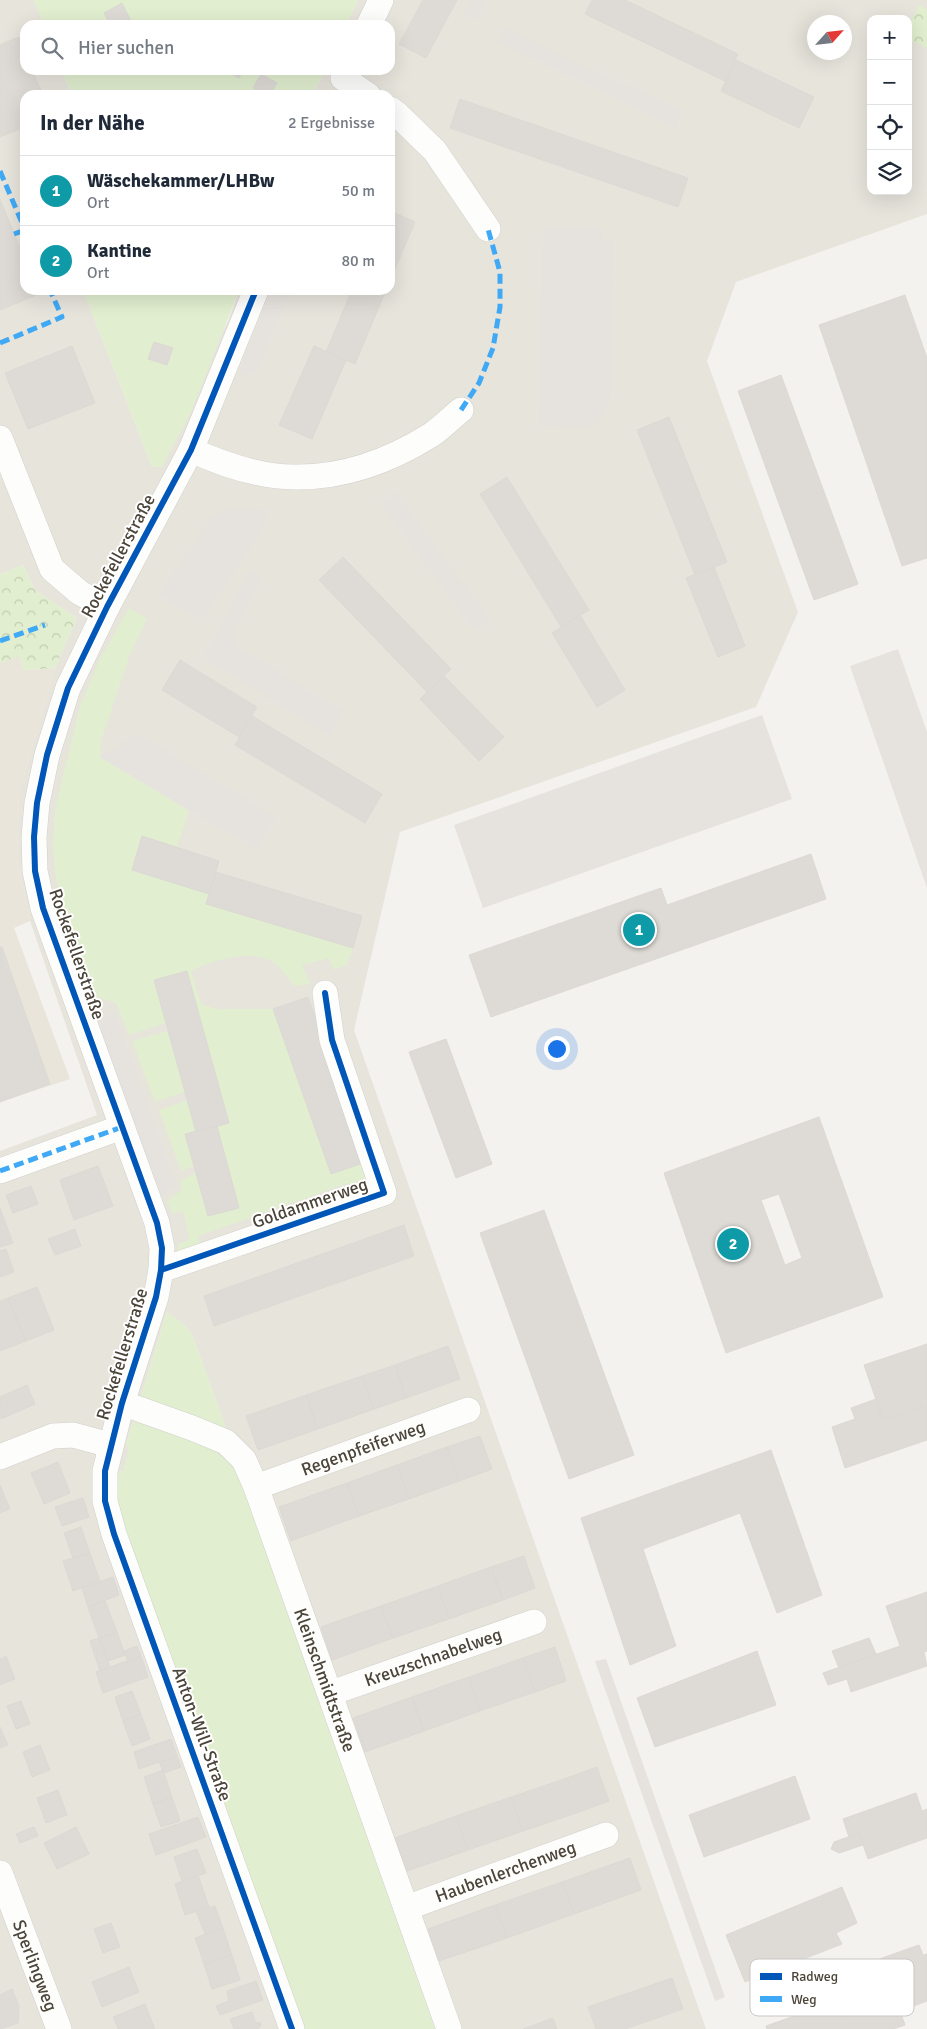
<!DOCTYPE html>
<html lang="de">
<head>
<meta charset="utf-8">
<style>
	:root { --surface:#fff; --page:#f6f6f7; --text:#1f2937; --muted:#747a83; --line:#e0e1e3; --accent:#868178 }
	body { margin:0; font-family:Signika,sans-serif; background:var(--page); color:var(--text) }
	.controls { position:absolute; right:15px; top:15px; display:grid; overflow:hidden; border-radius:10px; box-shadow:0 5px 20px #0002 }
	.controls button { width:45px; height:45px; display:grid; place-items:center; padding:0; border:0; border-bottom:1px solid var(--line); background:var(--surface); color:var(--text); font:25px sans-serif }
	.compass { position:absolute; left:807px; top:15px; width:45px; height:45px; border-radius:50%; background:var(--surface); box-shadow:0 5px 20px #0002; rotate:63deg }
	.you { position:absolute; left:556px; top:1048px; width:18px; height:18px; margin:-12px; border:4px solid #fff; border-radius:50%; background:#1a73e8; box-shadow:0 0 0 8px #1a73e833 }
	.badge { display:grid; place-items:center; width:32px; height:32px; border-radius:50%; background:var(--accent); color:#fff; font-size:16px; font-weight:700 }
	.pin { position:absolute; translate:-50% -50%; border:2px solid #fff; box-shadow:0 1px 5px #0006 }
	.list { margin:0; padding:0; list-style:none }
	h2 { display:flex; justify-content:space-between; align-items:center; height:65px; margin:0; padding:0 20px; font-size:21px }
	h2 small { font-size:16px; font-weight:400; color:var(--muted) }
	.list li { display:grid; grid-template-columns:32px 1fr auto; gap:15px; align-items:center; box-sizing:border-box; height:70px; padding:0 20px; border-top:1px solid var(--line) }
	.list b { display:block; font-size:19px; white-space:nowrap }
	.list p { margin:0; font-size:16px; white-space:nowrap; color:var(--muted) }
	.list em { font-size:16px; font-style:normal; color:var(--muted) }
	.icon { flex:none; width:28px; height:28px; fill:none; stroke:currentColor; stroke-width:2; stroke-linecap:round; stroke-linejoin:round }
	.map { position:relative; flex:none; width:927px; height:2029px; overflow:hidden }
	.search { position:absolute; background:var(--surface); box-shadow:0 5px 20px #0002; left:20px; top:20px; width:375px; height:55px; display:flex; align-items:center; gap:12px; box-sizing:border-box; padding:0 18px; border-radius:15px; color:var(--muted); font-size:19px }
	.panel { position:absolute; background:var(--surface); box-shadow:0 5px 20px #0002; left:20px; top:90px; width:375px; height:205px; border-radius:15px }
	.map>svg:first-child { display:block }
</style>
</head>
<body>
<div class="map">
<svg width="927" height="2029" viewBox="0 0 927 2029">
	<defs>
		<pattern id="park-crowns" width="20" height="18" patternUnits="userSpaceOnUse" patternTransform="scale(1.25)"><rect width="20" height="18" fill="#e1eecf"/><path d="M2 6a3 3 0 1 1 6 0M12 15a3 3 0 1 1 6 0" fill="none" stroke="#c3cdb2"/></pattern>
	</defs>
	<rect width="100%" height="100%" fill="#f4f2ee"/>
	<path fill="#e7e4dc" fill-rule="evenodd" d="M0 0H34L44 25H25V70H62L72 95H25V290H83L152 467 228 321 239 290H390V95H313L325 70H390V25H346L358 0H927V214L736 282 707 361 798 612 756 707 400 832 354 1030 706 2029H435L239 1475 226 1428 192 1334 185 1326 167 1312 126 1445 130 1448 123 1472 120 1471 117 1491 302 2029H0V1151L97 1115 30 921 17 860 19 792 55 668 77 618 35 590 23 565 0 574ZM871 19H908V191H871ZM814 22H844V52H814Z"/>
	<path fill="#eae5da" d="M19 655 24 670 55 668 19 792 17 860 30 921 14 928 70 1079 0 1102V663Z"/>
	<path fill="#e1eecf" d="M34 0H358L346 25H44Z
		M62 70H325L313 95H72Z
		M83 290H239L192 410 162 467H152Z
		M129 608 147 619 130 654 101 741 100 757 189 811 177 847 142 837 132 869 209 894 206 904 353 948 347 965 334 970 329 958 302 965 310 984 294 986C289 979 283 971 277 965 257 947 212 960 191 971L201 1004 217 1009H273L331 1174 366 1162 368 1186 356 1197 349 1183 198 1236 201 1249 183 1254 177 1251 179 1243 190 1240 183 1211 172 1213 167 1201 182 1190 180 1181 196 1173 208 1216 239 1208 217 1126 229 1122 187 971 166 1023 129 1035 116 1003 94 996 62 905 55 873 53 842 55 809 80 706 100 659Z
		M168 1031 185 1092 155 1102 132 1041Z
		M188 1100 196 1132 194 1166 181 1171 159 1110Z
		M167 1312 185 1326 192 1334 226 1428 239 1475 435 2029H302L118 1512 117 1491 119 1471 123 1472 129 1448 126 1445Z"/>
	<path fill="url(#park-crowns)" d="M919 5 927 9V48L908 39V28Z
		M23 565 35 590 77 618 55 668 24 670 19 656 0 663V574Z"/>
	<path fill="#e6e3df" d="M470 0H488L478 20 464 12Z
		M505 28 684 112 676 128 496 41Z
		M543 227 602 228V239L614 240 612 385 607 410 593 427 538 426Z
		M271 290H291L256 374 238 375Z
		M396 492 490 620 475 632 380 503Z
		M235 508 268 510 261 532 201 620 158 595 211 518 224 510Z
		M250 571 263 577 234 633 238 647 343 711 330 736 203 657Z
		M898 649 927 732V888L850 666Z
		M762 715 792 799 483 908 454 825Z
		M138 734 276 817 258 850 100 757Z
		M115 1012 177 1186 159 1198 94 1019Z
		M606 1659 725 1997 715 2001 595 1661Z"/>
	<path fill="#dedbd6" stroke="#dcd9d4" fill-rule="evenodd" d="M423 0H457L426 58 399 44Z
		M592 0H625L738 54 725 81 585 14Z
		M122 3 132 23 127 25 112 24 110 25 104 13Z
		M19 37 25 52V70H32L43 95H25V127L0 137V45Z
		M736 60 814 97 799 128 721 91Z
		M225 70H243L239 78Z
		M261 74 277 83 270 95H265L253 88Z
		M460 99 688 178 678 207 450 128Z
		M0 199 25 260V290H37L39 294 0 310Z
		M390 211 415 222 390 281Z
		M352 290H386L355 364 326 352Z
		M905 295 927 358V558L902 566 819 325Z
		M154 342 173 348 167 365 148 359Z
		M72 346 95 403 28 429 5 373Z
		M314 346 346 360 312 439 279 425Z
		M781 375 858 584 814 600 738 391Z
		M669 417 727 562 695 575 637 430Z
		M507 477 589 610 561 627 480 494Z
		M343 557 451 669 427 692 319 580Z
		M714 567 745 646 718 657 686 578Z
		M580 615 625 690 597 707 552 633Z
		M180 660 257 707 239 737 162 690Z
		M444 676 504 737 479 761 420 699Z
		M252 716 382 794 365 823 235 745Z
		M142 836 219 861 209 894 132 870Z
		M811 854 826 899 491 1017 469 955 661 888 667 905Z
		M216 872 362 916 353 948 206 904Z
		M0 947H2L50 1084 0 1102Z
		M187 971 229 1123 196 1132 154 980Z
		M308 997 366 1162 331 1174 273 1009Z
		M446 1039 492 1164 456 1178 409 1052Z
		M819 1117 883 1297 726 1353 664 1173ZM779 1194 802 1258 785 1265 761 1200Z
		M217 1126 239 1208 208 1216 185 1134Z
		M98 1166 113 1206 74 1220 60 1180Z
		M31 1186 38 1204 13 1213 6 1195Z
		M0 1208 13 1243 0 1247Z
		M544 1210 634 1455 569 1479 480 1233Z
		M404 1225 414 1256 214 1326 204 1296Z
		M75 1229 81 1246 55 1255 48 1239Z
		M6 1249 14 1272 0 1277V1251Z
		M37 1287 54 1330 26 1341 8 1298Z
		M8 1298 26 1341 0 1351V1301Z
		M927 1344V1405L883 1420 864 1365Z
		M448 1346 460 1379 406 1398 395 1365Z
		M395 1365 406 1398 374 1409 362 1376Z
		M362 1376 374 1409 318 1429 306 1395Z
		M27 1385 35 1404 1 1419 0 1397Z
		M306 1395 318 1429 258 1450 246 1416Z
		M876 1399 883 1420 927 1405V1440L845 1468 832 1427 855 1419 851 1408Z
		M480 1436 492 1469 459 1481 447 1447Z
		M447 1447 459 1481 409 1499 397 1465Z
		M771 1450 822 1595 777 1613 740 1513 643 1549 676 1646 630 1665 581 1518Z
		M58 1462 70 1493 44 1504 31 1473Z
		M397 1465 409 1499 359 1516 347 1483Z
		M347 1483 359 1516 291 1541 279 1507Z
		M0 1485 10 1509 0 1513Z
		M83 1498 89 1517 62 1526 55 1507Z
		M81 1527 90 1553 73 1558 64 1533Z
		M90 1553 100 1581 73 1591 63 1561Z
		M524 1556 535 1588 503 1600 491 1567Z
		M491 1567 503 1600 449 1619 438 1586Z
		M113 1577 119 1595 88 1607 82 1588Z
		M438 1586 449 1619 393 1638 381 1606Z
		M927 1592V1651L924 1652 927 1666 851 1692 847 1679 828 1685 823 1673 900 1646 886 1606Z
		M105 1601 117 1632 99 1638 88 1607Z
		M381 1606 393 1638 332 1660 321 1627Z
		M117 1632 125 1655 108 1661 99 1638Z
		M99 1638 110 1667 100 1671 90 1641Z
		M869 1638 876 1654 839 1668 832 1651Z
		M137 1646 141 1656 128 1661 124 1651Z
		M555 1647 566 1681 535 1692 523 1658Z
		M757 1651 776 1705 655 1747 637 1698Z
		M6 1656 15 1679 0 1685V1659Z
		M141 1656 148 1677 103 1693 96 1672Z
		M523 1658 535 1692 480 1711 469 1677Z
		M469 1677 480 1711 424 1731 412 1697Z
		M132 1691 141 1714 123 1721 115 1697Z
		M412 1697 424 1731 365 1752 353 1718Z
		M21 1701 30 1724 16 1729 7 1706Z
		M141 1714 150 1739 132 1746 123 1721Z
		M0 1727 8 1745 0 1748Z
		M171 1739 177 1756 139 1769 134 1752Z
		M40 1745 50 1770 32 1777 23 1752Z
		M177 1756 181 1767 164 1773 159 1762Z
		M597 1767 609 1801 579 1812 567 1778Z
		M163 1770 172 1797 153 1804 144 1777Z
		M795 1776 810 1819 704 1857 689 1815Z
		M567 1778 579 1812 523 1831 511 1797Z
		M58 1790 67 1815 46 1823 37 1798Z
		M916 1793 922 1811 927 1809V1838L868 1859 859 1833 849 1837 843 1819Z
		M172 1797 180 1821 161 1827 153 1804Z
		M511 1797 523 1831 468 1850 456 1816Z
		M456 1816 468 1850 407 1871 395 1838Z
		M198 1817 206 1837 156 1855 149 1834Z
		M34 1827 38 1836 20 1843 16 1834Z
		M76 1827 89 1854 57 1869 44 1843Z
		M859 1833 863 1845 839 1853 831 1849 834 1842Z
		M197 1849 206 1873 182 1881 174 1857Z
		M630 1858 641 1890 574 1914 562 1882Z
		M198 1875 209 1907 185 1915 175 1884Z
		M562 1882 574 1914 507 1938 495 1905Z
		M842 1887 857 1923 836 1933 842 1944 745 1982 726 1935Z
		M495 1905 507 1938 439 1961 428 1929Z
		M215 1906 223 1928 205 1934 196 1911Z
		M111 1923 120 1947 103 1953 94 1929Z
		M223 1928 232 1955 204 1964 195 1938Z
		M919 1945 923 1955 927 1954V2001L900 2011 905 2025 893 2029H767L766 2026 839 2000 844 2017 895 1999 889 1984 864 1993 854 1968Z
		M232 1955 240 1980 212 1989 204 1964Z
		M129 1967 139 1992 102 2007 92 1982Z
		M672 1978 683 2009 625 2029H596L588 2007Z
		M256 1981 263 2000 220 2015 216 2006 229 2001 227 1991Z
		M12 1989 19 2006 18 2023 0 2029V1995Z
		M145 2004 155 2029H118L113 2017Z
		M252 2012 256 2023 260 2022 261 2026 258 2027 259 2029H234L230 2019Z
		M553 2018 557 2029H523Z"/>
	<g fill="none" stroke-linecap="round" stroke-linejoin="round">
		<g stroke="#d2d0cb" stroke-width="26">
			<g id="minor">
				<path d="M369 25 381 0"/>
				<path d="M343 78 368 95"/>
				<path d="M390 109 397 114 435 151 488 229"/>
				<path d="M256 290 191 450 107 607 68 688 47 755 37 803 34 837 35 871 43 908 157 1223 162 1248 161 1270 156 1297 122 1403 105 1471V1501L114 1534 292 2029"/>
				<path d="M0 438 52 569 80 593 107 607"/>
				<path d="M191 450C222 464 261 477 294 477 343 478 391 460 431 435 442 428 451 418 461 410"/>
				<path d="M0 1171 122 1127"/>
				<path d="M161 1270 384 1193 332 1040 325 993"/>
				<path id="s1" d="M122 1403 192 1428 226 1442 244 1460 256 1487 449 2029"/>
				<path d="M0 1457 53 1436 73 1435 110 1445"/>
				<path id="s2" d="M256 1487 468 1410"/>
				<path id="s3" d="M331 1693 534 1622"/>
				<path id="s4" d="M0 1873 59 2029"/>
				<path id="s5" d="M406 1908 606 1835"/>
			</g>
		</g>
		<use href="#minor" stroke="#fdfdfc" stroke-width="25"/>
		<path stroke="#3fa9f5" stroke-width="5" stroke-dasharray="10 5" stroke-linecap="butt" d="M0 171 25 230
			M14 234 25 230
			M0 343 62 317 50 290
			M461 410 479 383 493 348 500 307V272L488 229
			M0 641 45 625
			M0 1171 122 1127"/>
		<g stroke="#fff" stroke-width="9">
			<path id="cycleway" d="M256 290 191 450 107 607 68 688 47 755 37 803 34 837 35 871 43 908 157 1223 162 1248 161 1270 156 1297 122 1403 105 1471V1501L114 1534 292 2029
				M161 1270 384 1193 332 1040 325 993"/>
		</g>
		<use href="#cycleway" stroke="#0057b8" stroke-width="6"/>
	</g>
	<g text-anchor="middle" stroke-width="4" stroke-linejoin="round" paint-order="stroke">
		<g font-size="18" fill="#4b4439" stroke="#fff">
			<text transform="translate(118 556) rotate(-62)" y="6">Rockefellerstraße</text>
			<text transform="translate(77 954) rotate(71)" y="6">Rockefellerstraße</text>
			<text transform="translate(310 1203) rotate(-19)" y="6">Goldammerweg</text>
			<text transform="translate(122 1354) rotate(-73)" y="6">Rockefellerstraße</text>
			<text dy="6" stroke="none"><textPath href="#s2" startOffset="114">Regenpfeiferweg</textPath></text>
			<text dy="6" stroke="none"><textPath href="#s3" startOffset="108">Kreuzschnabelweg</textPath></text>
			<text dy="6" stroke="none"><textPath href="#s1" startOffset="371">Kleinschmidtstraße</textPath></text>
			<text transform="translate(202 1734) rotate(70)" y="6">Anton-Will-Straße</text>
			<text dy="6" stroke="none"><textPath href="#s5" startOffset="106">Haubenlerchenweg</textPath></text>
			<text dy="6" stroke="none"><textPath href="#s4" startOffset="99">Sperlingweg</textPath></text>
		</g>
	</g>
	<rect x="750" y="1959" width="164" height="57" rx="8" fill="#fff" stroke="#c9c7c4" stroke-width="1"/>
	<rect x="760" y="1973" width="22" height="7" fill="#0057b8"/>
	<rect x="760" y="1996" width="22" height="6" fill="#3fa9f5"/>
	<g font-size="14" fill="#4b4439">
		<text x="791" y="1981">Radweg</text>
		<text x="791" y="2004">Weg</text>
	</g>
</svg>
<div class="controls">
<button>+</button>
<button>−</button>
<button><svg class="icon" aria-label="locate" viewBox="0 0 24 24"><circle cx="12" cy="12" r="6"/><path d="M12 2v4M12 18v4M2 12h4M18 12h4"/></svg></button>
<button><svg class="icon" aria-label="layers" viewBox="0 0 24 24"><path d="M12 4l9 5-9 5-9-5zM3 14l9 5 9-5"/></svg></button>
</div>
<svg class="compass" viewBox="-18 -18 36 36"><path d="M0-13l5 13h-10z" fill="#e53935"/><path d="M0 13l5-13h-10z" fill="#747a83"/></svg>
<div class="you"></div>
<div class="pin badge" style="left:639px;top:930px;background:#0f9aa8">1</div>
<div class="pin badge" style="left:733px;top:1244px;background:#0f9aa8">2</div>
<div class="search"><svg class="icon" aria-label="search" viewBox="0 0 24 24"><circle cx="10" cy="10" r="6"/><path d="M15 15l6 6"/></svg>Hier suchen</div>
<section class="panel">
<h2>In der Nähe<small>2 Ergebnisse</small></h2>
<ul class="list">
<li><span class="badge" style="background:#0f9aa8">1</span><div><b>Wäschekammer/LHBw</b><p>Ort</p></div><em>50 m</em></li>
<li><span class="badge" style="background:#0f9aa8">2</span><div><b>Kantine</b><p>Ort</p></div><em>80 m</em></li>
</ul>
</section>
</div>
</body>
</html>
